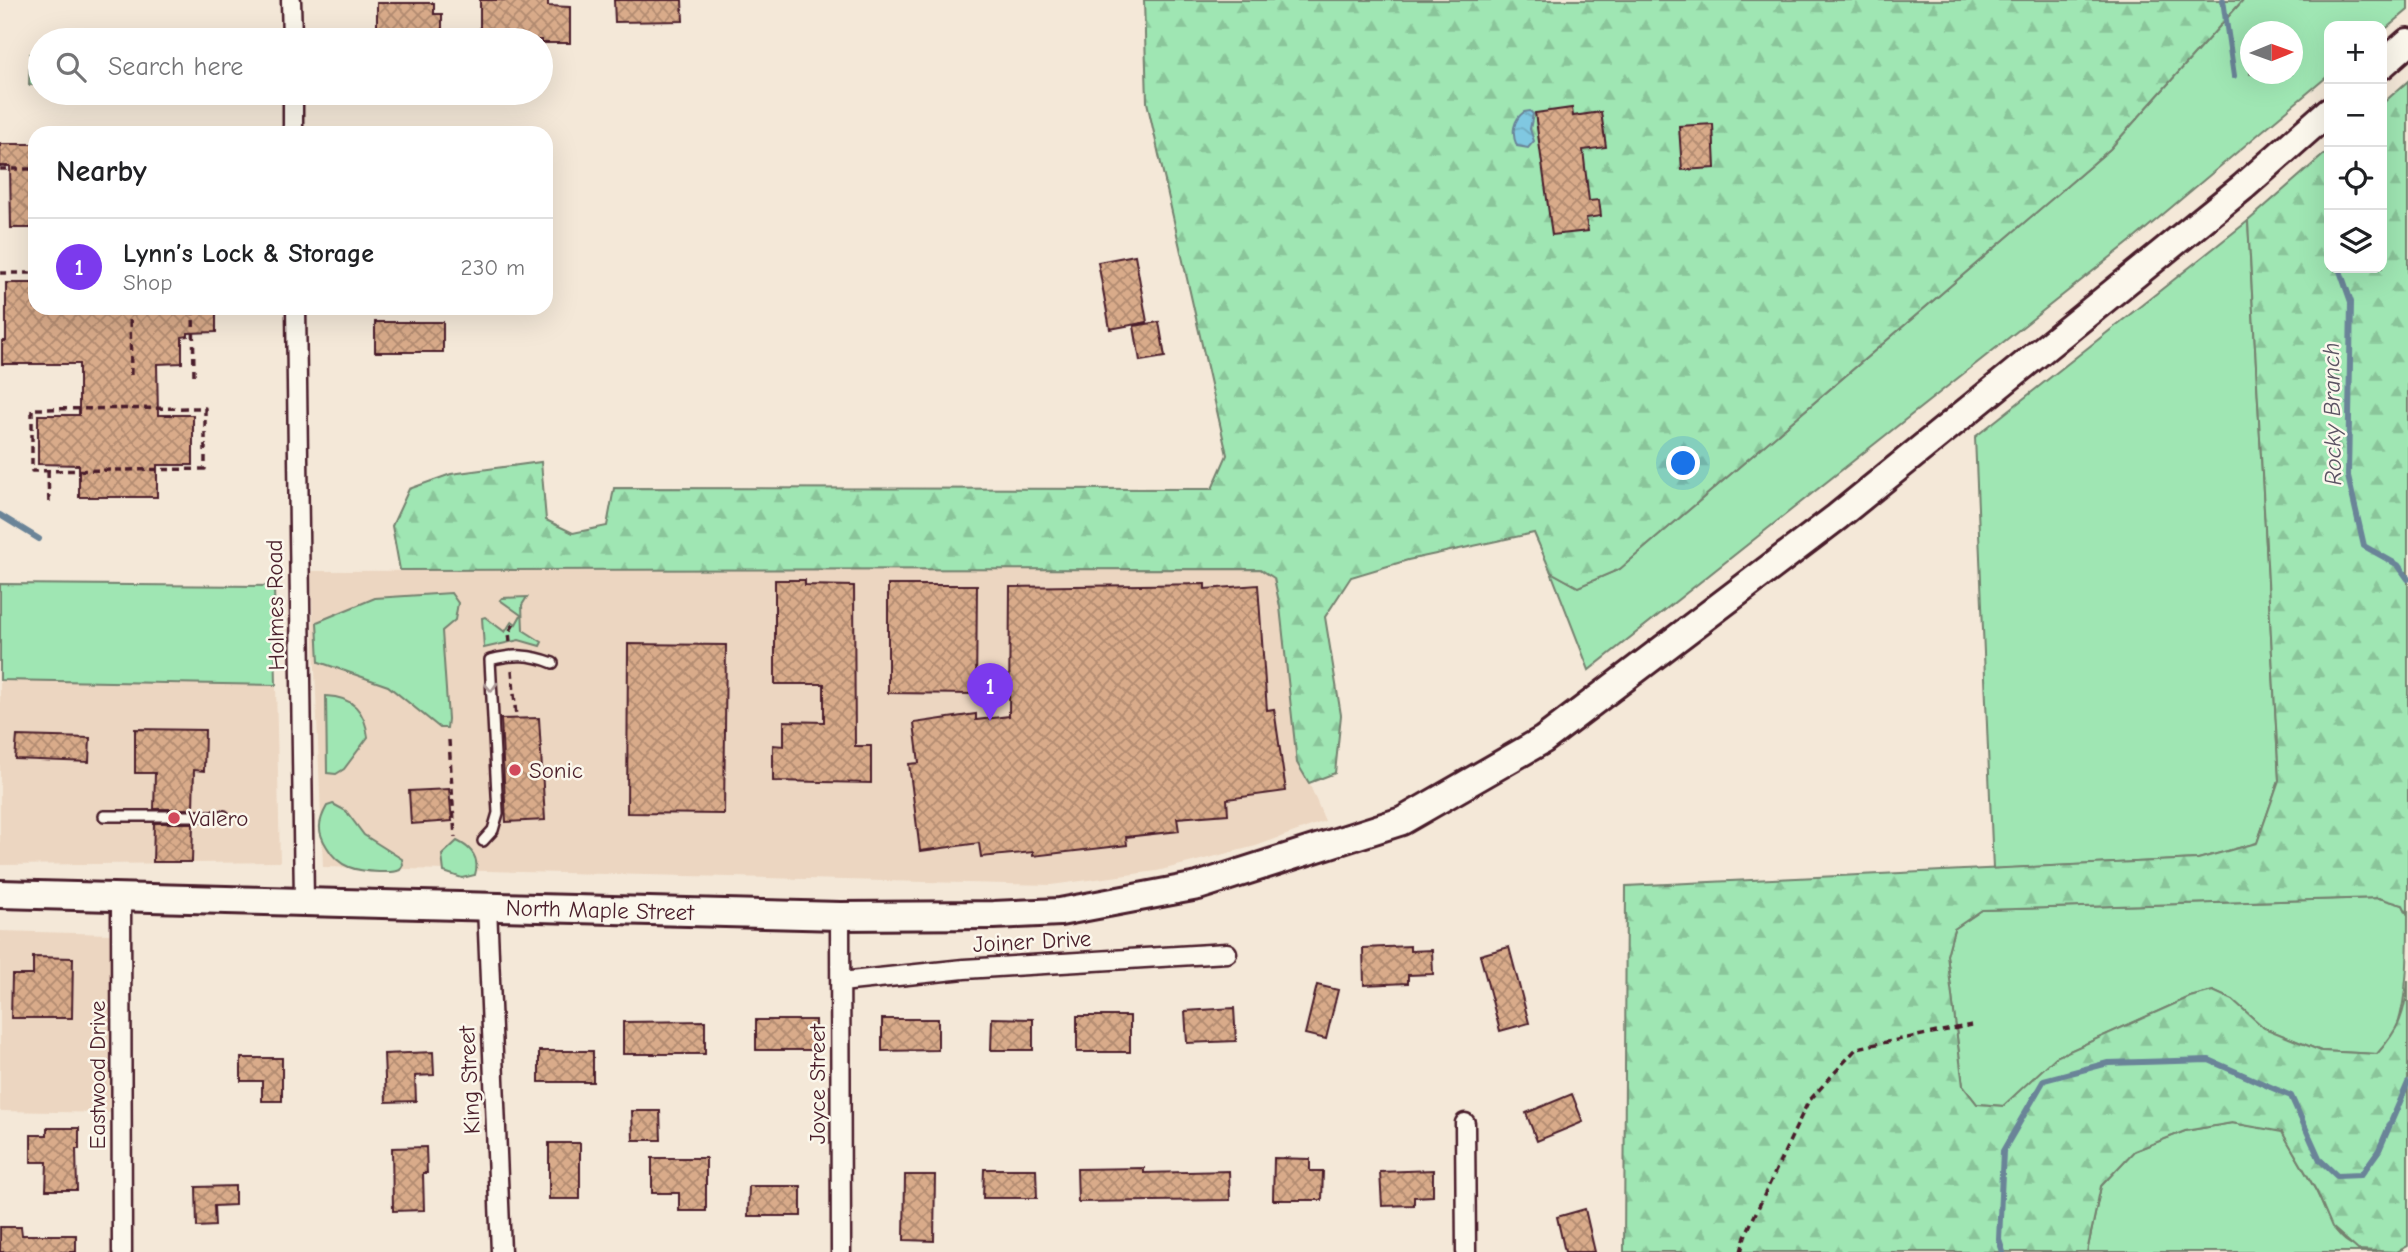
<!DOCTYPE html>
<html lang="en">
<head>
<meta charset="utf-8">
<style>
	:root { --surface:#fff; --page:#f2f2f2; --text:#202124; --muted:#757577; --line:#e0e0e0; --accent:#7c3aed }
	body { margin:0; font-family:"Comic Neue",sans-serif; background:var(--page); color:var(--text) }
	.controls { position:absolute; right:21px; top:21px; display:grid; overflow:hidden; border-radius:14px; box-shadow:0 7px 28px #0002 }
	.controls button { width:63px; height:63px; display:grid; place-items:center; padding:0; border:0; border-bottom:2px solid var(--line); background:var(--surface); color:var(--text); font:35px sans-serif }
	.compass { position:absolute; left:2240px; top:21px; width:63px; height:63px; border-radius:50%; background:var(--surface); box-shadow:0 7px 28px #0002; rotate:89deg }
	.you { position:absolute; left:1684px; top:464px; width:24px; height:24px; margin:-18px; border:5px solid #fff; border-radius:50%; background:#1a73e8; box-shadow:0 0 0 10px #1a73e833 }
	.badge { display:grid; place-items:center; width:46px; height:46px; border-radius:50%; background:var(--accent); color:#fff; font-size:23px; font-weight:700 }
	.pin { position:absolute; translate:-50% -58px; filter:drop-shadow(0 2px 4px #0008) }
	.pin::after { content:''; position:absolute; top:37px; width:24px; height:21px; background:inherit; clip-path:polygon(0 0,100% 0,50% 100%) }
	.list { margin:0; padding:0; list-style:none }
	h2 { display:flex; justify-content:space-between; align-items:center; height:91px; margin:0; padding:0 28px; font-size:30px }
	h2 small { font-size:23px; font-weight:400; color:var(--muted) }
	.list li { display:grid; grid-template-columns:46px 1fr auto; gap:21px; align-items:center; box-sizing:border-box; height:98px; padding:0 28px; border-top:2px solid var(--line) }
	.list b { display:block; font-size:26px; white-space:nowrap }
	.list p { margin:0; font-size:23px; white-space:nowrap; color:var(--muted) }
	.list em { font-size:23px; font-style:normal; color:var(--muted) }
	.icon { flex:none; width:38px; height:38px; fill:none; stroke:currentColor; stroke-width:2; stroke-linecap:round; stroke-linejoin:round }
	.map { position:relative; flex:none; width:2408px; height:1252px; overflow:hidden }
	.search { position:absolute; background:var(--surface); box-shadow:0 7px 28px #0002; left:28px; top:28px; width:525px; height:77px; display:flex; align-items:center; gap:18px; box-sizing:border-box; padding:0 24px; border-radius:38px; color:var(--muted); font-size:26px }
	.panel { position:absolute; background:var(--surface); box-shadow:0 7px 28px #0002; left:28px; top:126px; width:525px; height:189px; border-radius:21px }
	.map>svg:first-child { display:block }
</style>
</head>
<body>
<div class="map">
<svg width="2408" height="1252" viewBox="0 0 2408 1252">
	<defs>
		<pattern id="forest-firs" width="22" height="20" patternUnits="userSpaceOnUse" patternTransform="scale(1.75)"><rect width="22" height="20" fill="#9fe6b3"/><path d="M5 1l3.5 6h-7zM16 11l3.5 6h-7z" fill="#8ac59a"/></pattern>
		<pattern id="park-tufts" width="24" height="20" patternUnits="userSpaceOnUse" patternTransform="scale(1.75)"><rect width="24" height="20" fill="#9fe6b3"/><path d="M3 7l-1-3M5 7V3M7 7l1-3M15 17l-1-3M17 17v-4M19 17l1-3" fill="none" stroke="#8ac59a"/></pattern>
		<pattern id="water-waves" width="16" height="10" patternUnits="userSpaceOnUse" patternTransform="scale(1.75)"><rect width="16" height="10" fill="#80c8e1"/><path d="M0 5q4-4 8 0t8 0" fill="none" stroke="#70abc1"/></pattern>
		<pattern id="building-cross-hatch" width="8" height="8" patternUnits="userSpaceOnUse" patternTransform="scale(1.75)"><rect width="8" height="8" fill="#d9ab8a"/><path d="M0 0l8 8M0 8l8-8" fill="none" stroke="#b28b71"/></pattern>
	</defs>
	<rect width="100%" height="100%" fill="#f4e8d8"/>
	<filter id="ink" filterUnits="userSpaceOnUse"><feTurbulence type="fractalNoise" baseFrequency=".0143" numOctaves="2"/><feDisplacementMap in="SourceGraphic" scale="14" xChannelSelector="R" yChannelSelector="G"/><feConvolveMatrix kernelMatrix="1 2 1 2 8 2 1 2 1" color-interpolation-filters="sRGB"/></filter>
	<g filter="url(#ink)">
		<path fill="#ecd6c1" d="M1260 569 1274 577 1280 607 1297 763 1309 783 1325 821 1256 846 1157 871 1051 885 323 867 311 571Z
			M0 680 276 685 280 862 0 865Z
			M0 931 112 934 113 1113 0 1111Z"/>
		<path fill="#9fe6b3" stroke="#74826f" stroke-width="2" fill-rule="evenodd" d="M2243 0H2408V10L2382 32V26H2329V75L2136 237 1589 670 1551 572 1578 587 1620 569 2110 149ZM2250 32H2292V74H2250Z
			M2248 221 2279 780 2257 843 2198 859 1993 869 1975 437Z
			M0 584 274 586 276 685 0 680Z
			M451 593 458 603 455 620 442 631 448 719 447 728H440L388 686 319 662 317 622 375 598Z
			M527 597 522 605 523 630 542 642 540 646 519 640 484 648 482 618 485 617 505 632 512 621 516 624 521 615 500 600 502 598Z
			M326 696C353 697 365 711 368 737L344 769 336 774 327 773Z
			M333 804 346 811 364 835 402 859 403 865 400 870C393 873 387 872 379 872 356 871 339 868 327 847 317 832 318 822 327 806Z
			M457 841C472 848 480 858 475 875L462 878 444 872 442 855Z
			M2379 898 2403 905 2408 915C2408 952 2408 1000 2395 1033 2390 1041 2383 1048 2377 1054L2321 1051 2264 1028 2233 1000 2213 991 2190 997 2056 1057 2004 1106 1977 1104 1963 1086 1947 955 1954 929 1982 910Z
			M2232 1123 2282 1131C2293 1151 2304 1170 2315 1189 2332 1221 2334 1247 2376 1252H2087L2101 1186 2134 1151 2185 1131Z"/>
		<path fill="url(#forest-firs)" stroke="#74826f" stroke-width="2" d="M1144 0H2243L2110 149 1620 569 1578 587 1551 572 1534 533 1408 560 1351 577 1325 617 1341 715 1335 773 1309 783 1297 763 1280 607 1274 578 1260 569 400 570 392 526 409 489 451 474 541 462 546 520 573 533 607 526 614 488 1212 489 1227 455 1147 102Z
			M2408 81V915L2403 905 2379 898 1982 910 1954 929 1947 955 1963 1086 1977 1104 2003 1106 2056 1057 2190 997 2213 991 2233 1000 2264 1028 2321 1051 2377 1054C2399 1029 2405 1014 2408 981V1246L2397 1252 2358 1250 2332 1227 2317 1192 2282 1132 2232 1123 2185 1131 2134 1151 2101 1186 2087 1252H1624L1626 886 2198 859 2257 843 2279 780 2248 221 2329 150V268H2382V104Z"/>
		<path fill="url(#park-tufts)" stroke="#74826f" stroke-width="2" d="M30 54H40V85H29Z"/>
		<path fill="url(#water-waves)" stroke="#6a8498" stroke-width="2" d="M1530 111 1533 114 1530 129 1534 141 1528 148 1517 146C1511 133 1513 120 1524 112Z"/>
		<g fill="none" stroke-linecap="round" stroke-linejoin="round">
			<path stroke="#6a8498" stroke-width="6" d="M2223 0 2234 76
				M2339 268 2351 302 2348 476 2364 546 2398 565 2408 579
				M0 515 39 539
				M2003 1252 1999 1240 2003 1151 2044 1080 2108 1063 2209 1060 2291 1096 2320 1160 2337 1176 2361 1175 2379 1150 2408 1083"/>
		</g>
		<path fill="url(#building-cross-hatch)" stroke="#4a1f2b" stroke-width="2" d="M480 0H548V6L570 7V43H541V40H480Z
			M614 0H682L683 21 615 22Z
			M377 3H434V14H442V40H377Z
			M1572 108 1573 116 1601 112 1606 147 1583 150 1589 201 1599 200 1601 216 1586 218 1588 231 1552 235 1535 113Z
			M1713 124 1715 168 1682 170 1679 126Z
			M0 144H35V228H11L10 166H0Z
			M1135 255 1147 322 1110 329 1098 262Z
			M6 283H35V308H216V332L188 333V336L182 337V363L157 364 158 415H193V465H157V497H79V465L38 464V415H79V364H2V341H6Z
			M375 322H443V352H375Z
			M1159 322 1165 357 1140 361 1134 326Z
			M775 580H805V585L854 586 855 746H871V783L773 781V745L784 746V721L824 722V684H775Z
			M1205 584V589L1258 585 1267 710 1274 709 1286 791 1227 799 1228 814 1177 818 1179 831 1126 837 1127 845 1033 856V852L981 857 979 843 920 851 909 764 919 763 914 723 976 714V720L1009 716 1010 587Z
			M888 585H977L976 694 888 693Z
			M628 644 726 645 724 814 627 813Z
			M539 718 545 820 506 822 501 719Z
			M135 729 205 730 204 771 194 770 193 809H154L155 773H135Z
			M17 736 90 738 89 762 15 759Z
			M449 789 452 821 411 824 409 791Z
			M154 823H193L192 862H153Z
			M1410 946V951L1432 950 1433 974 1408 975V983L1364 985 1363 948Z
			M1509 947 1529 1023 1500 1031 1480 955Z
			M33 957 73 958 72 1018H11L12 975H33Z
			M1317 985 1338 990 1326 1039 1305 1034Z
			M1234 1008 1236 1041 1187 1043 1185 1011Z
			M1077 1016H1130V1052H1077Z
			M992 1018 1033 1019V1050H991Z
			M882 1019H938V1050L882 1051Z
			M756 1020H815V1050H756Z
			M705 1021V1054H623V1022Z
			M539 1051H593V1082H539Z
			M433 1052 434 1075 415 1076 416 1101 386 1102 384 1054Z
			M241 1058H282V1101H262V1081H241Z
			M1572 1094 1583 1122 1537 1141 1526 1113Z
			M632 1111H660L661 1140H633Z
			M47 1128H79V1149H76L77 1190H46L47 1162H31V1135H47Z
			M549 1143H580V1199H549Z
			M426 1147 427 1173H423L424 1210 393 1211 392 1148Z
			M652 1158H706V1211H679V1193H652Z
			M1274 1158 1310 1159V1171H1323L1322 1200H1273Z
			M1144 1168V1173L1229 1171 1230 1200 1078 1202 1077 1169Z
			M984 1169H1036L1037 1198H983Z
			M1433 1170V1196L1414 1197V1205L1382 1206 1380 1172Z
			M905 1175H935L934 1241 904 1240Z
			M235 1186V1205L214 1206 215 1226 197 1227 196 1187Z
			M749 1186H801V1216H748Z
			M1585 1209 1595 1252H1565L1557 1217Z
			M0 1227H21L22 1235H76V1252H0Z"/>
		<g fill="none" stroke-linecap="round" stroke-linejoin="round">
			<g stroke="#4a1f2b" stroke-width="14">
				<path id="service" d="M104 816H224
					M483 841 493 830 498 813 490 660C514 654 530 654 553 663"/>
			</g>
			<g stroke="#4a1f2b" stroke-width="23">
				<path id="minor" d="M291 0 292 40
					M293 93V133
					M296 308 304 901
					M121 898 122 1252
					M487 906 501 1252
					M840 916 841 1252
					M841 982 964 969 1227 953
					M1465 1123 1466 1252"/>
			</g>
			<g stroke="#4a1f2b" stroke-width="32">
				<g id="secondary">
					<path d="M2382 65 2408 42"/>
					<path id="s1" d="M0 894 840 916 994 915 1060 912 1198 886 1402 821 1543 740 1837 517 2243 187 2329 111"/>
				</g>
			</g>
			<path stroke="#4a1f2b" stroke-width="3.5" stroke-dasharray="7 5" stroke-linecap="butt" d="M191 128V133
				M0 169H35
				M0 273H35
				M130 308 131 376
				M193 308 194 376
				M205 408V469L32 471V409Z
				M48 471 49 505
				M510 642 509 632 514 624
				M512 670 516 717
				M449 740 455 838
				M1741 1252 1745 1236 1808 1102 1857 1048 1972 1025"/>
			<use href="#service" stroke="#fbf7ec" stroke-width="9"/>
			<use href="#minor" stroke="#fbf7ec" stroke-width="18"/>
			<use href="#secondary" stroke="#fbf7ec" stroke-width="26"/>
		</g>
		<defs><path id="oneway-chevron" d="M-2-3.5L2.5 0L-2 3.5" fill="none" stroke-width="1.6" stroke-linecap="round" stroke-linejoin="round" transform="scale(1.75)"/></defs>
		<use stroke="#ab9695" href="#oneway-chevron" transform="translate(491 687) rotate(87)"/>
	</g>
	<g fill="#d1495b" stroke="#fbf7ec" stroke-width="2.5">
		<circle cx="515" cy="770" r="7"/>
		<circle cx="174" cy="818" r="7"/>
	</g>
	<g text-anchor="middle" stroke-width="5" stroke-linejoin="round" paint-order="stroke">
		<g font-size="23" fill="#4a1f2b" stroke="#fbf7ec">
			<text transform="translate(275 605) rotate(-91)" y="8">Holmes Road</text>
			<text dy="8" stroke="none"><textPath href="#s1" startOffset="600">North Maple Street</textPath></text>
			<text transform="translate(1032 941) rotate(-3)" y="8">Joiner Drive</text>
			<text transform="translate(97 1075) rotate(-90)" y="8">Eastwood Drive</text>
			<text transform="translate(469 1080) rotate(-93)" y="8">King Street</text>
			<text transform="translate(817 1084) rotate(-90)" y="8">Joyce Street</text>
		</g>
		<g font-size="23" fill="#4a1f2b" stroke="#fbf7ec" text-anchor="start">
			<text x="529" y="778">Sonic</text>
			<text x="188" y="826">Valero</text>
		</g>
		<g font-size="24" font-style="italic" fill="#5a5262" stroke="#fbf7ec">
			<text transform="translate(2332 414) rotate(-91)" y="8">Rocky Branch</text>
		</g>
	</g>
</svg>
<div class="controls">
<button>+</button>
<button>−</button>
<button><svg class="icon" aria-label="locate" viewBox="0 0 24 24"><circle cx="12" cy="12" r="6"/><path d="M12 2v4M12 18v4M2 12h4M18 12h4"/></svg></button>
<button><svg class="icon" aria-label="layers" viewBox="0 0 24 24"><path d="M12 4l9 5-9 5-9-5zM3 14l9 5 9-5"/></svg></button>
</div>
<svg class="compass" viewBox="-18 -18 36 36"><path d="M0-13l5 13h-10z" fill="#e53935"/><path d="M0 13l5-13h-10z" fill="#757577"/></svg>
<div class="you"></div>
<div class="pin badge" style="left:990px;top:721px">1</div>
<div class="search"><svg class="icon" aria-label="search" viewBox="0 0 24 24"><circle cx="10" cy="10" r="6"/><path d="M15 15l6 6"/></svg>Search here</div>
<section class="panel">
<h2>Nearby<small></small></h2>
<ul class="list">
<li><span class="badge">1</span><div><b>Lynn’s Lock &amp; Storage</b><p>Shop</p></div><em>230 m</em></li>
</ul>
</section>
</div>
</body>
</html>
